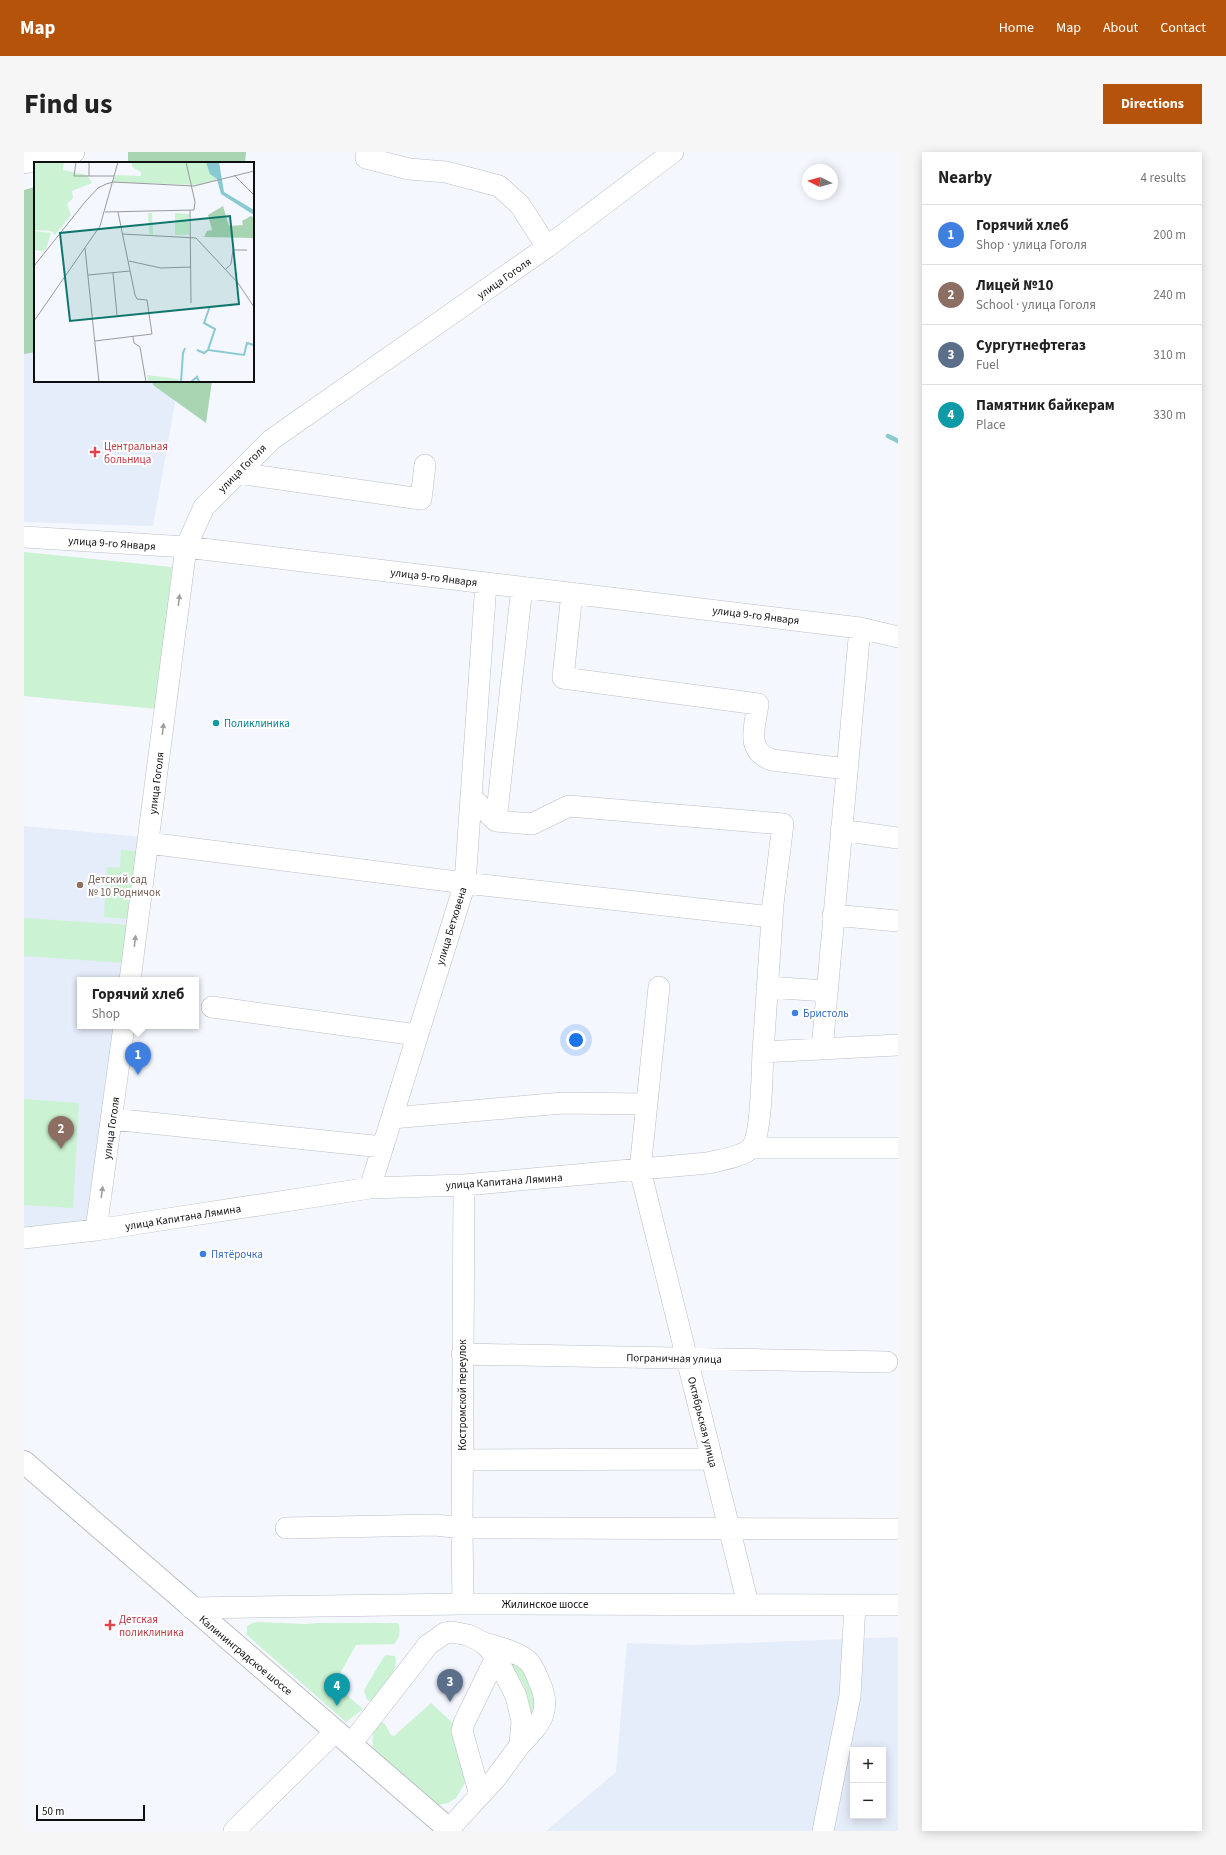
<!DOCTYPE html>
<html lang="en">
<head>
<meta charset="utf-8">
<style>
	:root { --surface:#fff; --page:#f6f6f6; --text:#222; --muted:#767676; --line:#e0e0e0; --accent:#b45309 }
	body { margin:0; font-family:"Source Sans 3",sans-serif; background:var(--page); color:var(--text) }
	.controls { position:absolute; right:12px; bottom:12px; display:grid; overflow:hidden; border-radius:0px; box-shadow:0 2px 10px #0003 }
	.controls button { width:36px; height:36px; display:grid; place-items:center; padding:0; border:0; border-bottom:1px solid var(--line); background:var(--surface); color:var(--text); font:20px sans-serif }
	.compass { position:absolute; left:778px; top:12px; width:36px; height:36px; border-radius:50%; background:var(--surface); box-shadow:0 2px 10px #0003; rotate:276deg }
	.scale { position:absolute; left:12px; bottom:10px; width:109px; box-sizing:border-box; padding-left:4px; border:2px solid #0e0f11; border-top:0; font-size:11px; line-height:14px; white-space:nowrap; color:#0e0f11; -webkit-text-stroke:3px #fff; paint-order:stroke }
	.you { position:absolute; left:552px; top:888px; width:14px; height:14px; margin:-10px; border:3px solid #fff; border-radius:50%; background:#1a73e8; box-shadow:0 0 0 6px #1a73e833 }
	.badge { display:grid; place-items:center; width:26px; height:26px; border-radius:50%; background:var(--accent); color:#fff; font-size:13px; font-weight:700 }
	.pin { position:absolute; translate:-50% -33px; filter:drop-shadow(0 1px 2px #0008) }
	.pin::after { content:''; position:absolute; top:21px; width:14px; height:12px; background:inherit; clip-path:polygon(0 0,100% 0,50% 100%) }
	.popup { position:absolute; left:53px; top:825px; width:122px; height:52px; box-sizing:border-box; display:grid; place-content:center; border-radius:0px; background:var(--surface); filter:drop-shadow(0 1px 3px #0005); font-size:13px; white-space:nowrap; color:var(--muted) }
	.popup b { font-size:15px; color:var(--text) }
	.popup::after { content:''; position:absolute; left:50%; top:100%; margin-left:-8px; border:8px solid transparent; border-top-color:var(--surface) }
	.list { margin:0; padding:0; list-style:none }
	h2 { display:flex; justify-content:space-between; align-items:center; height:52px; margin:0; padding:0 16px; font-size:17px }
	h2 small { font-size:13px; font-weight:400; color:var(--muted) }
	.list li { display:grid; grid-template-columns:26px 1fr auto; gap:12px; align-items:center; box-sizing:border-box; height:60px; padding:0 16px; border-top:1px solid var(--line) }
	.list b { display:block; font-size:15px; white-space:nowrap }
	.list p { margin:0; font-size:13px; white-space:nowrap; color:var(--muted) }
	.list em { font-size:13px; font-style:normal; color:var(--muted) }
	.map { position:relative; flex:none; width:874px; height:1679px; overflow:hidden; border-radius:0px }
	header { display:flex; align-items:center; gap:24px; box-sizing:border-box; height:56px; padding:0 20px; background:var(--accent); color:#fff }
	header strong { font-size:19px }
	nav { display:flex; gap:22px; margin-inline-start:auto; font-size:14px }
	.intro { display:flex; align-items:center; justify-content:space-between; box-sizing:border-box; height:96px; padding:0 24px }
	h1 { margin:0; font-size:28px }
	.button { padding:10px 18px; border-radius:0px; background:var(--accent); color:#fff; font-size:14px; font-weight:700 }
	main { display:flex; gap:24px; padding:0 24px }
	aside { flex:1; background:var(--surface); border-radius:0px; box-shadow:0 2px 10px #0003 }
	.map>svg:first-child { display:block }
</style>
</head>
<body>
<header>
<strong>Map</strong>
<nav><a>Home</a><a>Map</a><a>About</a><a>Contact</a></nav>
</header>
<div class="intro"><h1>Find us</h1><a class="button">Directions</a></div>
<main>
<div class="map">
<svg width="874" height="1679" viewBox="0 0 874 1679">
	<rect width="100%" height="100%" fill="#f4f7fe"/>
	<path fill="#e5ecfa" fill-rule="evenodd" d="M11 198V229H155L129 374 0 370V200Z
		M0 674 119 685 99 828H56V874H92L65 1063 58 1071 0 1081Z
		M874 1485V1679H522L592 1620 603 1491 668 1493ZM829 1598H859V1664H829Z"/>
	<path fill="#cbf2d2" d="M0 400 148 415 133 557 0 544Z
		M97 698 117 700 107 767 80 765 83 715 96 716Z
		M0 766 106 773 101 811 0 804Z
		M0 947 55 951 49 1056 0 1053Z
		M234 1470 283 1472 293 1471H374C377 1478 376 1487 370 1492L332 1493 310 1532 339 1557 322 1570 223 1483V1474L228 1471Z
		M362 1503 371 1504C376 1520 357 1538 347 1549L343 1548 340 1538 359 1506Z
		M485 1505 511 1527 510 1570 500 1534 484 1507Z
		M407 1551 432 1574 443 1623 441 1631 432 1646 424 1651 414 1653 350 1599C347 1587 348 1579 356 1568L361 1572 367 1583 370 1584Z"/>
	<path fill="#a9d4b2" d="M104 0H222L221 11H104Z
		M11 35V200L0 202V38Z
		M128 229H188L182 271 129 233Z"/>
	<g fill="none" stroke-linecap="round" stroke-linejoin="round">
		<path stroke="#89c9d1" stroke-width="4.5" d="M864 284 874 289"/>
		<g stroke="#babec4" stroke-width="22">
			<path id="minor" d="M343 0 342 6 385 17 422 20 475 34 496 53 523 95
				M0 11 50 0
				M214 321 397 347 401 313
				M0 385 162 395 836 476 798 897
				M548 441 539 526 734 552C731 574 721 599 748 608L823 617
				M836 476 874 485
				M447 645 472 669 508 672 545 654 759 672 749 752 739 900
				M472 669 498 435
				M817 678 874 686
				M124 691 441 731 748 765
				M809 763 874 769
				M106 828 162 395 180 355 247 288 523 95 649 0
				M635 835 616 1018 724 1452
				M743 835 802 839
				M188 855 393 883
				M368 966 539 951 621 952
				M88 967 359 995
				M727 996H874
				M346 1036 441 731 462 431
				M72 1078 100 874
				M0 1086 72 1078 346 1036 440 1033 684 1011C695 1008 719 1005 727 996 738 984 738 918 739 900L874 893
				M438 1202 863 1210
				M438 1308 688 1307
				M262 1376 411 1373 438 1376 874 1377
				M439 1452 438 1376 440 1033
				M167 1456 439 1452 874 1453
				M460 1491C474 1495 491 1499 503 1508 509 1513 512 1522 515 1529 529 1559 516 1572 496 1593
				M327 1592 404 1493 421 1481 428 1480 444 1483 460 1491 472 1505 492 1544 498 1569 496 1593 471 1627 425 1677
				M456 1643 438 1579 440 1571 472 1505
				M210 1679 312 1579
				M799 1679 826 1544 831 1453"/>
		</g>
		<g stroke="#babec4" stroke-width="24">
			<path id="major" d="M0 1310 427 1679"/>
		</g>
		<use href="#minor" stroke="#fff" stroke-width="21"/>
		<use href="#major" stroke="#fff" stroke-width="22"/>
	</g>
	<defs><path id="oneway-solid" d="M-6-.8H1V-3.2L6.5 0L1 3.2V.8H-6Z"/></defs>
	<g fill="#9f9fa0">
		<use href="#oneway-solid" transform="translate(155 448) rotate(-83)"/>
		<use href="#oneway-solid" transform="translate(139 577) rotate(-83)"/>
		<use href="#oneway-solid" transform="translate(111 789) rotate(-83)"/>
		<use href="#oneway-solid" transform="translate(78 1040) rotate(-82)"/>
	</g>
	<g fill="#e0444e" stroke="#fff" stroke-width="1.5">
		<path d="M69 294h4v4h4v4h-4v4h-4v-4h-4v-4h4z"/>
		<path d="M84 1467h4v4h4v4h-4v4h-4v-4h-4v-4h4z"/>
	</g>
	<circle fill="#0f9aa8" stroke="#fff" stroke-width="1.5" cx="192" cy="571" r="4"/>
	<circle fill="#8d6e63" stroke="#fff" stroke-width="1.5" cx="56" cy="733" r="4"/>
	<g fill="#3f7fe0" stroke="#fff" stroke-width="1.5">
		<circle cx="771" cy="861" r="4"/>
		<circle cx="179" cy="1102" r="4"/>
	</g>
	<g text-anchor="middle" stroke-width="4" stroke-linejoin="round" paint-order="stroke">
		<g font-size="11" fill="#0e0f11" stroke="#fff">
			<text transform="translate(480 126) rotate(-35)" y="4">улица Гоголя</text>
			<text transform="translate(218 316) rotate(-45)" y="4">улица Гоголя</text>
			<text transform="translate(88 391) rotate(4)" y="4">улица 9-го Января</text>
			<text transform="translate(410 425) rotate(7)" y="4">улица 9-го Января</text>
			<text transform="translate(732 463) rotate(7)" y="4">улица 9-го Января</text>
			<text transform="translate(132 631) rotate(-83)" y="4">улица Гоголя</text>
			<text transform="translate(427 774) rotate(-73)" y="4">улица Бетховена</text>
			<text transform="translate(87 976) rotate(-82)" y="4">улица Гоголя</text>
			<text transform="translate(480 1029) rotate(-4)" y="4">улица Капитана Лямина</text>
			<text transform="translate(159 1065) rotate(-9)" y="4">улица Капитана Лямина</text>
			<text transform="translate(650 1206) rotate(1)" y="4">Пограничная улица</text>
			<text transform="translate(438 1243) rotate(-90)" y="4">Костромской переулок</text>
			<text transform="translate(679 1270) rotate(76)" y="4">Октябрьская улица</text>
			<text x="521" y="1456">Жилинское шоссе</text>
			<text transform="translate(222 1503) rotate(40)" y="4">Калининградское шоссе</text>
		</g>
		<g font-size="11" fill="#be3a42" stroke="#fff" text-anchor="start">
			<text x="80" y="298">Центральная<tspan x="80" dy="13">больница</tspan></text>
			<text x="95" y="1471">Детская<tspan x="95" dy="13">поликлиника</tspan></text>
		</g>
		<g font-size="11" fill="#0d838f" stroke="#fff" text-anchor="start">
			<text x="200" y="575">Поликлиника</text>
		</g>
		<g font-size="11" fill="#785e54" stroke="#fff" text-anchor="start">
			<text x="64" y="731">Детский сад<tspan x="64" dy="13">№ 10 Родничок</tspan></text>
		</g>
		<g font-size="11" fill="#366cbe" stroke="#fff" text-anchor="start">
			<text x="779" y="865">Бристоль</text>
			<text x="187" y="1106">Пятёрочка</text>
		</g>
	</g>
	<g transform="translate(10 10)">
		<rect width="220" height="220" fill="#f4f7fe"/>
		<path d="M0 0H30L29 8 53 13 58 21 38 29 39 36 33 42 37 53 21 73 17 69 0 68ZM132 0H172L183 18 166 23 79 20 81 13 107 14V10L98 5V1ZM114 51H118L119 73 115 72ZM141 51 155 52V73H141ZM0 69 17 71 12 87 8 89 0 88ZM113 213 144 217 146 220H114Z" fill="#cbf2d2"/>
		<path d="M189 44 195 64 209 63 208 59 217 54 220 56V76L170 75 173 69 178 68 174 53Z" fill="#a9d4b2"/>
		<path d="M172 0H185L190 30 220 48V53L187 32 183 17 176 12Z" fill="#89c9d1"/>
		<path fill="none" stroke="#89c9d1" stroke-width="2" d="M176 144 170 161 181 167 174 188 210 193 213 181 220 183M163 188 170 191 174 188M147 220 149 191 151 186M157 220 163 215 165 220"/>
		<path fill="none" stroke="#989a9f" stroke-width="1" d="M42 0 40 14H80M55 0V14M200 13 220 33M156 48 157 141M71 50 160 48 161 40 152 0M88 72 162 76 204 121 220 145M51 86 65 220M95 99 127 106 157 105M0 104 51 40 64 26 72 22 79 20 160 24 220 9M192 107 197 102 199 88H213M79 111 83 153M54 113 96 109M0 159 66 64 84 0M99 175 100 181 106 185 112 220M61 179 118 172 113 138 103 137 101 133 84 50"/>
		<path fill="#0f766e" fill-opacity="0.15" stroke="#0f766e" stroke-width="2" d="M196 54 205 142 36 159 26 71Z"/>
		<rect width="220" height="220" fill="none" stroke="#0e0f11" stroke-width="2"/>
	</g>
</svg>
<div class="controls">
<button>+</button>
<button>−</button>
</div>
<svg class="compass" viewBox="-18 -18 36 36"><path d="M0-13l5 13h-10z" fill="#e53935"/><path d="M0 13l5-13h-10z" fill="#767676"/></svg>
<div class="scale">50 m</div>
<div class="you"></div>
<div class="pin badge" style="left:114px;top:923px;background:#3f7fe0">1</div>
<div class="popup"><b>Горячий хлеб</b>Shop</div>
<div class="pin badge" style="left:37px;top:997px;background:#8d6e63">2</div>
<div class="pin badge" style="left:426px;top:1550px;background:#5c6f8a">3</div>
<div class="pin badge" style="left:313px;top:1554px;background:#0f9aa8">4</div>
</div>
<aside>
<h2>Nearby<small>4 results</small></h2>
<ul class="list">
<li><span class="badge" style="background:#3f7fe0">1</span><div><b>Горячий хлеб</b><p>Shop · улица Гоголя</p></div><em>200 m</em></li>
<li><span class="badge" style="background:#8d6e63">2</span><div><b>Лицей №10</b><p>School · улица Гоголя</p></div><em>240 m</em></li>
<li><span class="badge" style="background:#5c6f8a">3</span><div><b>Сургутнефтегаз</b><p>Fuel</p></div><em>310 m</em></li>
<li><span class="badge" style="background:#0f9aa8">4</span><div><b>Памятник байкерам</b><p>Place</p></div><em>330 m</em></li>
</ul>
</aside>
</main>
</body>
</html>
